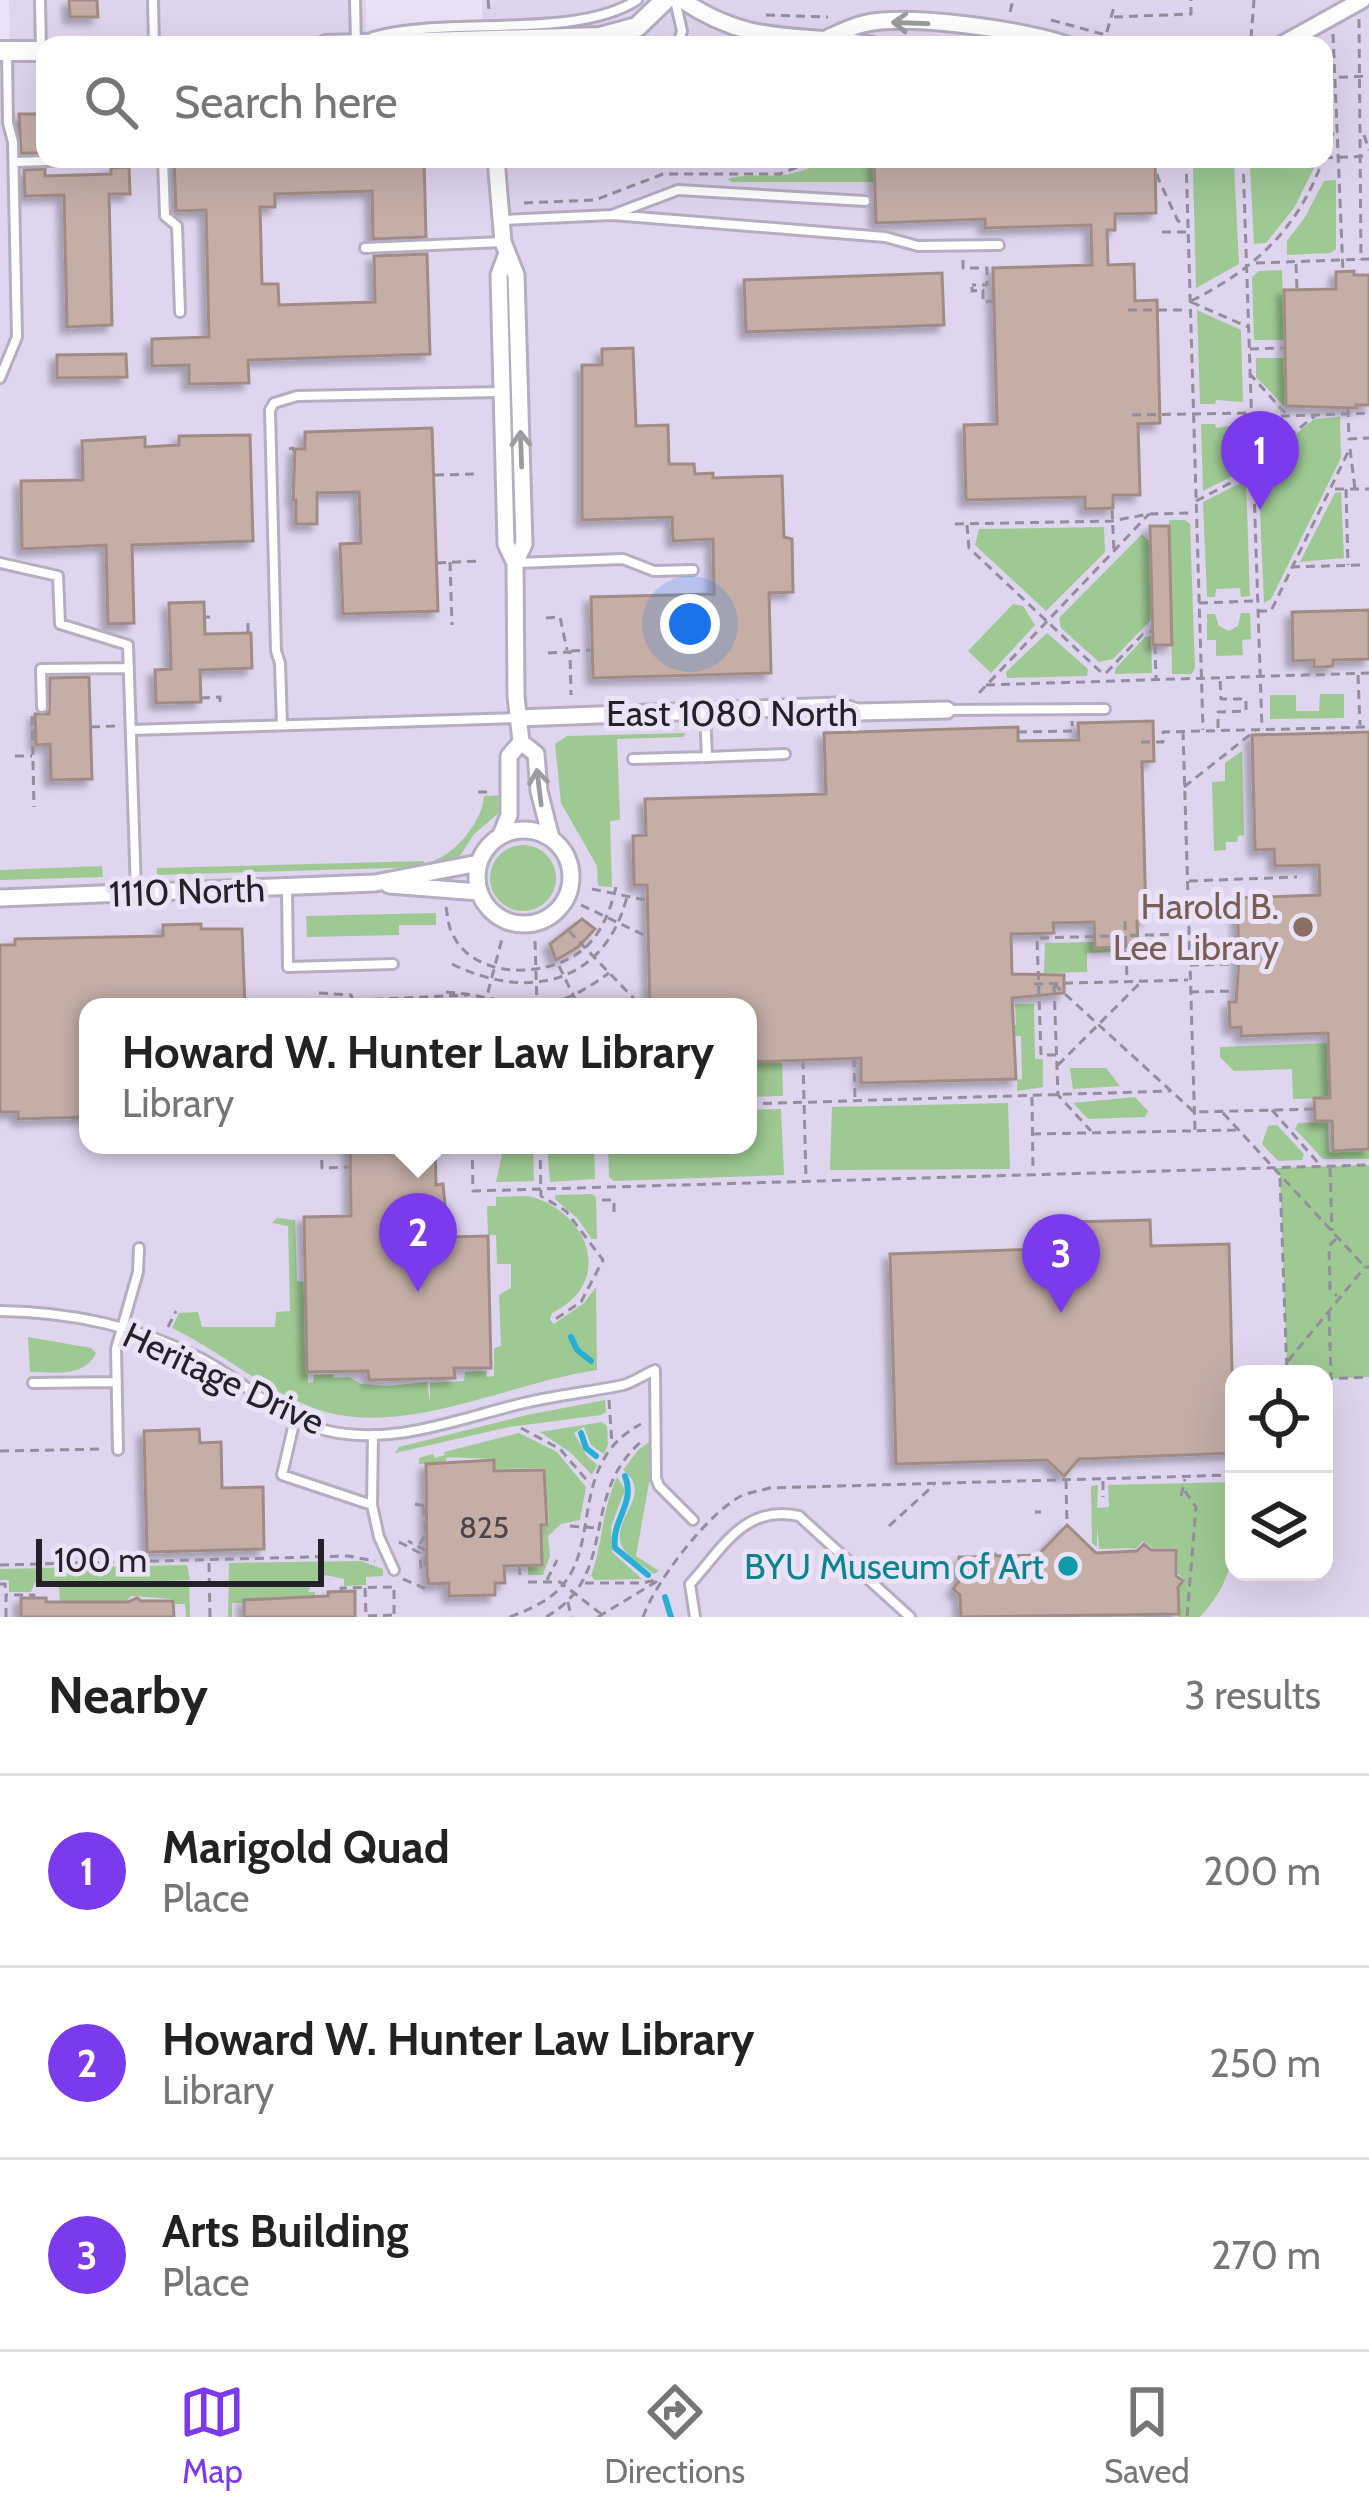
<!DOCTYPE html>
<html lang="en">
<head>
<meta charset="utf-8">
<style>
	:root { --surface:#fff; --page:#f2f2f2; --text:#222; --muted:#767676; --line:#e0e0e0; --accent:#7c3aed }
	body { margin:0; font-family:Cabin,sans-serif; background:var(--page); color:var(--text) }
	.controls { position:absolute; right:36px; bottom:36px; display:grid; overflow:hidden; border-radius:24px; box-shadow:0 12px 48px #0002 }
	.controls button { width:108px; height:108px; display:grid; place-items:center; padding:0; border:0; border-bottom:3px solid var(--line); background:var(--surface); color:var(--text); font:60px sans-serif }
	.scale { position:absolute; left:36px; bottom:30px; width:288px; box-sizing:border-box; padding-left:12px; border:6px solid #242128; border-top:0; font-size:33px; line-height:42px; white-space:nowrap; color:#242128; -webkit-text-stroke:9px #eae2f6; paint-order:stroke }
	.you { position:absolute; left:690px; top:624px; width:42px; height:42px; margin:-30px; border:9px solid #fff; border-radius:50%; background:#1a73e8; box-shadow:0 0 0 18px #1a73e833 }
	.badge { display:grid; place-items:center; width:78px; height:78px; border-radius:50%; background:var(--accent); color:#fff; font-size:39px; font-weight:700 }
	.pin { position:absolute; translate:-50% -99px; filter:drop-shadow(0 3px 6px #0008) }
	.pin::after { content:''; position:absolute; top:63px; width:42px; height:36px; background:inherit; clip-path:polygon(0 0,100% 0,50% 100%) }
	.popup { position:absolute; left:79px; top:998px; width:678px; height:156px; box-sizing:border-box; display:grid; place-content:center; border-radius:24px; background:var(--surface); filter:drop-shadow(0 3px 9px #0005); font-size:39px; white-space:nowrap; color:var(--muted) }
	.popup b { font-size:45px; color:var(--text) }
	.popup::after { content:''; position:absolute; left:50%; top:100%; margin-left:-24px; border:24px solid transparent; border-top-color:var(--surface) }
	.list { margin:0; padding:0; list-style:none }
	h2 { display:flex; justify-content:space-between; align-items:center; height:156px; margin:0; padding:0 48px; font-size:51px }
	h2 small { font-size:39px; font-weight:400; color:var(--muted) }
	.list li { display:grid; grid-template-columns:78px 1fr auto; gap:36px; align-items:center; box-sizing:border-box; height:192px; padding:0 48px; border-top:3px solid var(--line) }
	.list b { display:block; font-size:45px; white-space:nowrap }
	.list p { margin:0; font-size:39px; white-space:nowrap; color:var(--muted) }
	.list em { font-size:39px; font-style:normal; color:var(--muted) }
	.icon { flex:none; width:66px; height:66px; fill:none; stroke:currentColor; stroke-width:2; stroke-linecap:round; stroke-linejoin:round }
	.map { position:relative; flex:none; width:1369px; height:1617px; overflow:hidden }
	.search { position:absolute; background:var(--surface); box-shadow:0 12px 48px #0002; left:36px; right:36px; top:36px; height:132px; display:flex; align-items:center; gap:30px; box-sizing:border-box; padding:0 42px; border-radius:24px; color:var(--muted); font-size:45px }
	.sheet { height:732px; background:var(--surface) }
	nav { display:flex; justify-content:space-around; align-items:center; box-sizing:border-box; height:168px; border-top:3px solid var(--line); background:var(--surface); font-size:33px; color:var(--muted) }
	nav a { display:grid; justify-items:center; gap:6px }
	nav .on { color:var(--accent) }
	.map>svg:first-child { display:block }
</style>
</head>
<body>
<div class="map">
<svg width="1369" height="1617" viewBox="0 0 1369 1617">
	<defs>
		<filter id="shadow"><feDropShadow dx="-6" dy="6" stdDeviation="3" flood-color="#0004"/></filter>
	</defs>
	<rect width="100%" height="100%" fill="#eae2f6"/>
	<path fill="#dfd5ef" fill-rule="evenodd" d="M9 0H366V45H45V159H1324V45H482V0H1369V1617H0V80L10 79ZM88 1007H748V1145H88ZM1234 1374H1324V1572H1234Z"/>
	<path fill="#9ec993" d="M826 159H873L874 182H732L727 179C763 170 785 185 826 159Z
		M1311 163 1315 166 1294 208 1266 243 1254 244 1250 167Z
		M1234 165 1239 264 1196 288 1193 168Z
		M1336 180V249L1330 253 1287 255V241L1305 217 1324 181Z
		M1282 270 1284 340H1254L1252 277 1259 271Z
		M1197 310 1241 330 1243 402 1216 400 1215 404H1200Z
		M1256 358H1285L1286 408 1256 377Z
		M1340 417 1341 458 1271 599 1264 603 1258 465 1314 419Z
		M1201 424H1215L1216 428 1243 424 1245 470 1203 491Z
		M1246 480 1250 596 1241 597 1240 588 1216 589 1215 597H1207L1203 502Z
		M1341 492 1344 558 1300 562 1335 493Z
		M1169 520H1185L1190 524 1195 668 1192 674H1172Z
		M1104 527 1105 552 1046 611 975 545 979 529Z
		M1142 534 1150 542 1152 619 1113 659 1099 662 1061 628 1059 618Z
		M1013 604 1023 606 1035 625 991 673 968 651Z
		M1241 613H1250L1251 639 1242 640 1243 655 1216 656V640H1207V614H1215L1219 626 1229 631 1238 626Z
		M1047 633 1088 669 1087 676 1007 678 1006 672Z
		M1151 636 1152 673 1115 674V669L1145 637Z
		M1320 694H1344V718L1270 719V695H1296V711H1319Z
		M686 733 683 737 617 739 620 820 610 821 612 887 598 886 597 866 561 803 555 744 567 736Z
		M1242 751 1244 835 1238 836 1237 842H1226V850L1214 851 1212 782 1225 781V763Z
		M503 795 501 811 474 834 456 862 435 867V860C457 852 483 820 484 796Z
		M490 878a33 33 0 1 1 66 0a33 33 0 1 1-66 0Z
		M424 861V867L157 875V868Z
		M102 866 103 877 0 880V870Z
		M436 913V925H399V935L307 937 306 916Z
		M1094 942 1095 949 1116 948 1117 952 1087 953V972L1044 973 1045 943Z
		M1015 1004H1034L1035 1059H1043V1087L1017 1091V1080L1022 1079 1021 1036H1010V1025H1016Z
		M1328 1043 1330 1098 1293 1099 1292 1069 1234 1071 1220 1057V1047Z
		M782 1061 783 1096 748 1097V1062Z
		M1070 1068H1106L1120 1086 1073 1089Z
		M1135 1097 1148 1111 1145 1117 1088 1119 1073 1103Z
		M1008 1103 1010 1169 830 1170 832 1107Z
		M781 1109 784 1175 614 1181 609 1177 608 1145H748V1110Z
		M1328 1122 1329 1152 1369 1151V1159H1323L1295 1129 1298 1123Z
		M1277 1125 1304 1154 1302 1160 1278 1161 1262 1144 1268 1126Z
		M504 1145H533L534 1181 496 1182Z
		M547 1145H594L595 1179 550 1182Z
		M1369 1165V1377L1324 1379V1374H1287L1280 1175 1273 1168Z
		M592 1194 596 1197 597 1239H592L577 1218 555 1199 556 1195Z
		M528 1196C587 1210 617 1281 552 1313L550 1320 554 1324 584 1303 596 1287 597 1370C513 1382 409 1435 326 1412 271 1396 224 1353 172 1328L179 1313 198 1312 202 1327H275L276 1312 290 1311 288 1226 272 1223 277 1218 295 1220 297 1281 304 1282 308 1383 313 1382 314 1375 333 1374 334 1378 349 1377 361 1384 388 1386 427 1382 430 1402V1383L464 1381 465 1372 486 1371 487 1377 494 1376V1348L501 1346 499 1295 511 1288V1264H497L496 1235H488L487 1206H496V1197Z
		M28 1337 91 1348 96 1353C84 1378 55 1372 30 1372Z
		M605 1400 606 1412 601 1415 509 1427 395 1453 399 1447 527 1415Z
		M602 1422 607 1426 608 1445 604 1454 591 1445 584 1427 574 1433 587 1456 597 1465 592 1475 571 1453 540 1432Z
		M519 1433 557 1452 586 1487 580 1520 561 1524 548 1536 550 1556 543 1575H528V1567L542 1566 543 1527 549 1526 545 1468 495 1469V1459L447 1457 445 1463 419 1464V1458L433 1454 435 1458 445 1455 444 1452Z
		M654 1439 656 1444 636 1556 659 1571 654 1574C645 1567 630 1559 624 1550 605 1521 657 1496 623 1470L639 1449Z
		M617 1477 625 1490 611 1527 612 1552 642 1579 595 1580 591 1576C603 1543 602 1509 617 1477Z
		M1234 1482C1234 1540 1241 1572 1200 1617H1178L1179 1588 1185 1581 1178 1574 1177 1548H1153L1143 1541 1136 1548 1099 1549 1097 1525V1547L1092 1543 1091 1486 1098 1485 1097 1508 1109 1507 1108 1485Z
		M361 1561 383 1569V1576L366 1577V1585L344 1586V1579L326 1575 312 1583 308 1592H315V1597L243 1599V1603H232V1617H228L229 1563Z
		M187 1565 190 1580 142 1582H189L190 1617H186L185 1604H175L174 1599 131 1596 127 1601 60 1602 59 1585 53 1581 35 1582 31 1592H9V1580H0V1569Z"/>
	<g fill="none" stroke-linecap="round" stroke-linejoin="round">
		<path stroke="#27afd5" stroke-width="6" d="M571 1337 577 1350 591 1361
			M581 1433 586 1448 596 1456
			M625 1476C636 1504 611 1520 615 1548L648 1575
			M665 1597 671 1617"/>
	</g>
	<path fill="#c4aea6" stroke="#a18c85" stroke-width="3" filter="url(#shadow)" d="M69 0H97L98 17H70Z
		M19 114H45V153H21Z
		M174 159H424L426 237 373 239 372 191 275 194V207H260L262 284H278L279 305 375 302 374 256 427 254 430 354 248 360 249 383 189 384V365L152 366V339L209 337 206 210 176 211Z
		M874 159H1155L1156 213 1115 214V230H1107L1108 265 1134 264 1135 301 1157 300 1160 423 1138 424 1140 495H1113V508L1085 509V497L966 500 964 425 997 424 993 268 1092 265 1091 225 985 228V219L876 223Z
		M129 167 130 194H109L112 325 67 327 64 195 25 196 24 170 45 169V176L111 174V168Z
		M1354 271V275H1369V405H1356V408L1286 406 1284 290 1336 289V272Z
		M942 273 944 325 746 332 744 280Z
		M633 348 636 426 668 425 669 464H694L695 474 713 473V478L782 476 784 537 792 539 793 592 769 593 771 673 593 678 591 597 714 594 713 539 673 541 672 517 582 520V365H602V349Z
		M126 354 127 377 57 378V355Z
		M432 428 438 611 343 614 340 544 361 543 359 492 317 493V524H296V500H293L295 449H305V432Z
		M250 435 253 541 132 545 134 623 108 624 106 545 22 549 21 481 83 480 82 441 145 437V447L179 445V436Z
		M1150 526H1169L1172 645H1153Z
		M204 602 205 634 251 633 252 668 200 670 201 702 156 703 155 670 171 669 169 603Z
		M1369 610V659L1333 660V666L1323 667H1314V660L1293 661 1292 612Z
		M89 677 92 779 51 780 50 744 36 745 35 714H49L50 678Z
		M1153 721 1154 761 1142 762 1146 920 1137 921 1138 946 1095 948 1094 922 1053 923 1054 933 1011 934 1012 974 1064 975V993L1012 998 1016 1079 861 1083V1058L748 1062V1007H650L647 885H634L633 836 646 835 645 799 826 794 824 733 1018 727V741L1079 740 1078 723Z
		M1369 732V1149L1333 1151 1332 1121H1315L1314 1098H1330L1328 1033 1241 1036V1027L1230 1028 1229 1002H1236L1239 959 1237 898 1320 895 1319 865 1275 866 1274 849 1255 850 1252 735Z
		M582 919 595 929 578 947 556 960 550 944Z
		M201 924V929H242L245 1007H88V1117L18 1119V1112H0V945H15V939L163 936V925Z
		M350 1145H435L436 1185 443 1184 448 1237 488 1236 491 1368H454L455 1378 369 1380 368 1371 307 1372 304 1217 351 1216Z
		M1150 1220 1151 1246 1229 1244 1234 1453 1079 1459 1064 1476 1047 1460 896 1464 890 1254 1072 1248 1071 1222Z
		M199 1429 200 1443 221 1442 222 1488 263 1487 264 1549 147 1552 144 1431Z
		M494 1460V1471L544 1470 547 1525H541L542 1565 504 1566 505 1583H495V1595L449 1596V1583L429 1584 427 1575 426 1464Z
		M1067 1525 1096 1553 1137 1551 1144 1544 1151 1550H1176V1576L1183 1581 1178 1587 1179 1614 961 1617 960 1595 953 1589 959 1581V1557H984L990 1550 997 1556 1038 1555Z
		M355 1591V1617H244V1600L328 1596V1592Z
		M21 1598H46V1602H128L137 1598 141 1601H173L174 1617H21Z"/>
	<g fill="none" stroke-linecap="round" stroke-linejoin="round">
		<g stroke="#b5aec1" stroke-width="14">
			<path id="service" d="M40 0 41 51
				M153 0 154 45
				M355 0 356 43
				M675 0 682 31 678 45
				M373 37C447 16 576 40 637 0
				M163 159 165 216 177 226 180 312
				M14 162 113 159
				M612 215 885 237 918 246 999 245
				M501 220 612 215 678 190 865 201
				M365 248 502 242
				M0 378 17 337 13 142 8 123 7 54
				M0 563 58 576 60 624 128 645 136 892
				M516 563 623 559 654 571 693 570
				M42 707 41 669 129 668
				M947 710 1105 709
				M282 725 280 663 276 651 270 410 274 403 297 396 500 392
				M131 730 518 718
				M707 757 785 754
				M633 759 707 757 705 712
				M287 889 288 967 393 964
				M0 1311C72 1312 137 1326 202 1359 245 1381 278 1419 328 1431 395 1446 460 1418 524 1403 557 1395 590 1392 623 1385 634 1382 645 1374 655 1370L656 1478 659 1486 693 1520
				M33 1383 117 1382
				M295 1419 282 1475 372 1505 373 1435
				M118 1450 116 1349 138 1272 139 1248
				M372 1505 379 1537 394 1570
				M695 1617 690 1584C723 1548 744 1504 799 1516L910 1617"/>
		</g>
		<g stroke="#b5aec1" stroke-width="21">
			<path id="minor" d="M682 0C752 47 795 32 872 45
				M828 38C839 33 851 27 863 24 905 13 1026 30 1067 45
				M1281 45 1362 0
				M496 159 503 242 516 275 524 544 515 563
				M506 256 499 275 506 544 515 563 516 696 521 742 536 754 539 791 551 838
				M518 718 838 706 857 712 947 710
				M477 877a47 47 0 1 1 94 0a47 47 0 1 1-94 0Z
				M501 835 509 815V756L521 742
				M389 885 479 892
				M0 898 375 883 479 863"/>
		</g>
		<g stroke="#b5aec1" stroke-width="24">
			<path id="tertiary" d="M326 45 600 37 637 27 665 0
				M0 51H45"/>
		</g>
		<path stroke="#938d9c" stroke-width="3" stroke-dasharray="9 6" stroke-linecap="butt" d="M488 0 489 10
			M1010 12 1013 0
			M766 15 828 17
			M1114 17 1191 14V0
			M1359 19 1361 260
			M1051 20 1106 35 1114 7
			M1333 34 1343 272
			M1251 38 1254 0
			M1324 78 1369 76
			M1364 135 1369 150
			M1325 155 1334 130
			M1324 158 1369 156
			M750 159V173
			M1155 159 1158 178 1178 221 1186 223
			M1186 159 1203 730
			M1243 159 1262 729
			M1243 159H1260
			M524 203 595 200 663 174H779L820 159
			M1162 232H1186
			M963 260V268H987V285H972
			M1256 263 1369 259
			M1296 264 1297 289
			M972 287V291L983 290V302L994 301
			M1191 301C1255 269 1299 228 1323 159
			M1191 302 1248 327
			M1128 310H1188
			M1250 349 1285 348
			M1249 373 1286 414
			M1348 408 1349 439 1369 438
			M1132 415 1249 413
			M1251 417 1369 413
			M289 449 293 448 295 456
			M1350 449 1355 489
			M1253 465 1316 415
			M435 475 477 474
			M1335 489H1369
			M1346 489 1348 565
			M1196 501 1251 472
			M1112 510 1114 551
			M955 524 1112 521 1149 514 1193 513
			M967 525 969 548 1104 675
			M450 562 452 625
			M437 563 479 561
			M1291 567 1360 565
			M1199 603 1254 601
			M1258 611H1271L1350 448
			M204 617H210
			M546 618 560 617 567 650
			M248 623V633
			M1155 645 1156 679
			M571 651 593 650
			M548 653 570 652 571 695
			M1106 673 1143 634 1152 631
			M1358 675 1360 725
			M986 685 1369 673
			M979 693 1149 514
			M201 698 220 697V707
			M32 716 34 807
			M91 727 115 726
			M1218 728V712L1246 711V699H1221L1220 678
			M1183 731 1195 1131
			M1018 732 1073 731 1072 721
			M1141 742H1163V732L1369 727
			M15 756H32
			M1184 787 1256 730
			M478 792H490
			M1189 881 1297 877
			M592 889 645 900
			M581 905 646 936
			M446 907C448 917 448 927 453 935 476 982 554 978 587 946 603 930 611 908 616 887
			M1125 921 1127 979
			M569 931 642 1007
			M535 941 537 1006
			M452 964C527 1001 604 985 627 897
			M1190 965 1236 964
			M559 966 579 1007
			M1034 984 1188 980
			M1054 984 1194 1112 1315 1109
			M1054 986 1058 1095 1091 1131
			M446 992C521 998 536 1026 609 973
			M1190 992 1235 991
			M319 1007 318 993 351 995 353 1001
			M346 1007 359 1000 467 995
			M484 1007 502 939
			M1056 1055H1041L1037 938 1187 934
			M854 1058 855 1099
			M803 1060 806 1180
			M1058 1065 1140 983
			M1032 1097 1033 1172
			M748 1104 1171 1091
			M1272 1110 1320 1165
			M1223 1113 1365 1267H1369
			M1032 1134 1236 1130
			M321 1145 322 1168 351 1167
			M472 1145 473 1191 1369 1165
			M540 1145 541 1196 566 1211 603 1260 581 1302 554 1320
			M433 1152 470 1151
			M1330 1168 1332 1231
			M1280 1178 1287 1374
			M602 1200H614V1218
			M1336 1239 1329 1246 1330 1289 1337 1296
			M1329 1312 1331 1378
			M168 1327 176 1311
			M1288 1361 1365 1267
			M1324 1379 1369 1377
			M609 1400 612 1445
			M521 1428 560 1449 590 1484
			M0 1451 104 1449
			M1066 1480 1067 1525
			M1103 1481V1497
			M1185 1491 1196 1507 1187 1617
			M1181 1496 1185 1479
			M415 1504 425 1506
			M1035 1512H1041
			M570 1526 597 1528
			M889 1526 934 1485
			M399 1542 420 1553 421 1568H425V1550L408 1541
			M420 1544 426 1533 423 1506
			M209 1563 210 1617
			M0 1565 348 1556 375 1561
			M519 1566 520 1575
			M403 1579 429 1590
			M547 1580 557 1560
			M528 1582H560L605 1617
			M585 1583H643L659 1579
			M0 1584H5L6 1595
			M365 1588 366 1616 394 1615
			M394 1590V1616
			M342 1591 341 1588 394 1587
			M568 1602 571 1617
			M6 1617V1595H34L33 1598
			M510 1617C527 1610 546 1603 559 1589 603 1545 567 1463 641 1424
			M546 1617C621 1574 577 1496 643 1440
			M598 1617 659 1580
			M643 1617C656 1581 707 1514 741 1496 749 1492 761 1491 769 1488L1234 1475"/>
		<use href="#service" stroke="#fff" stroke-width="8"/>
		<use href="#minor" stroke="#fff" stroke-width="15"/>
		<use href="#tertiary" stroke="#fff" stroke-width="18"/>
	</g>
	<defs><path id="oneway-shaft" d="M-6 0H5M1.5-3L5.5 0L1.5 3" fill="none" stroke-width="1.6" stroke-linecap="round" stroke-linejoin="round" transform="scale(3)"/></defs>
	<g stroke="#9c9b9e">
		<use href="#oneway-shaft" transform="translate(910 23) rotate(-178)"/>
		<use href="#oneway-shaft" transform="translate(521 449) rotate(-92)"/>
		<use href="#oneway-shaft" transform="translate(539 787) rotate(-97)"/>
	</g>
	<circle fill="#8d6e63" stroke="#eae2f6" stroke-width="4.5" cx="1303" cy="927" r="12"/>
	<circle fill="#0f9aa8" stroke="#eae2f6" stroke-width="4.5" cx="1068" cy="1566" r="12"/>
	<g text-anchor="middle" stroke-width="10" stroke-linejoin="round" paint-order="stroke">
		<g font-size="30" fill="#4c4448">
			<text x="484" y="1538">825</text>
		</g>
		<g font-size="36" fill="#242128" stroke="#eae2f6">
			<text x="732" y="726">East 1080 North</text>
			<text transform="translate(187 891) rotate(-2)" y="13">1110 North</text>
			<text transform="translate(224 1378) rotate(25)" y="13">Heritage Drive</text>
		</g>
		<g font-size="36" fill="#785e54" stroke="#eae2f6" text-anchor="end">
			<text x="1279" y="919">Harold B.<tspan x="1279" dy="41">Lee Library</tspan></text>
		</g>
		<g font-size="36" fill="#0d838f" stroke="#eae2f6" text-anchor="end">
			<text x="1044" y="1579">BYU Museum of Art</text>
		</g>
	</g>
</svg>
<div class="controls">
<button><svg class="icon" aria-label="locate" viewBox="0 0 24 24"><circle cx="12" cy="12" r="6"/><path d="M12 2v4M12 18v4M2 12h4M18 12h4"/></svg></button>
<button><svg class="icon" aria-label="layers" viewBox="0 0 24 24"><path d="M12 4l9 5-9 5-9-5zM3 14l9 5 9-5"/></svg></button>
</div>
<div class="scale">100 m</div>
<div class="you"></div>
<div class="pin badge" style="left:1260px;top:510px">1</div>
<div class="pin badge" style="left:418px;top:1292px">2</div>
<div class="popup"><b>Howard W. Hunter Law Library</b>Library</div>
<div class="pin badge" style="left:1061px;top:1313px">3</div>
<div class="search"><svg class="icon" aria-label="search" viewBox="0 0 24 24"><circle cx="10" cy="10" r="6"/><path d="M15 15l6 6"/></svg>Search here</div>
</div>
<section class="sheet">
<h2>Nearby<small>3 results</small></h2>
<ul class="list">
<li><span class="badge">1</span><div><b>Marigold Quad</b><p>Place</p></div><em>200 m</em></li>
<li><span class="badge">2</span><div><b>Howard W. Hunter Law Library</b><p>Library</p></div><em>250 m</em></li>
<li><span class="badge">3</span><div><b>Arts Building</b><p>Place</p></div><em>270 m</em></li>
</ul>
</section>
<nav>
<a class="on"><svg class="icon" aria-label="map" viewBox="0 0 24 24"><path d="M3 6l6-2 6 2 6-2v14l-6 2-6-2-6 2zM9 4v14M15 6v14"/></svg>Map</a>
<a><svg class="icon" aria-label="directions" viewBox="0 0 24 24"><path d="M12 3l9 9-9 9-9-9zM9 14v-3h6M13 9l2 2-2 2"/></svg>Directions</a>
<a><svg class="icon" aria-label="saved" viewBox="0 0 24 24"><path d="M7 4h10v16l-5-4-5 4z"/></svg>Saved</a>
</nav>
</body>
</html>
